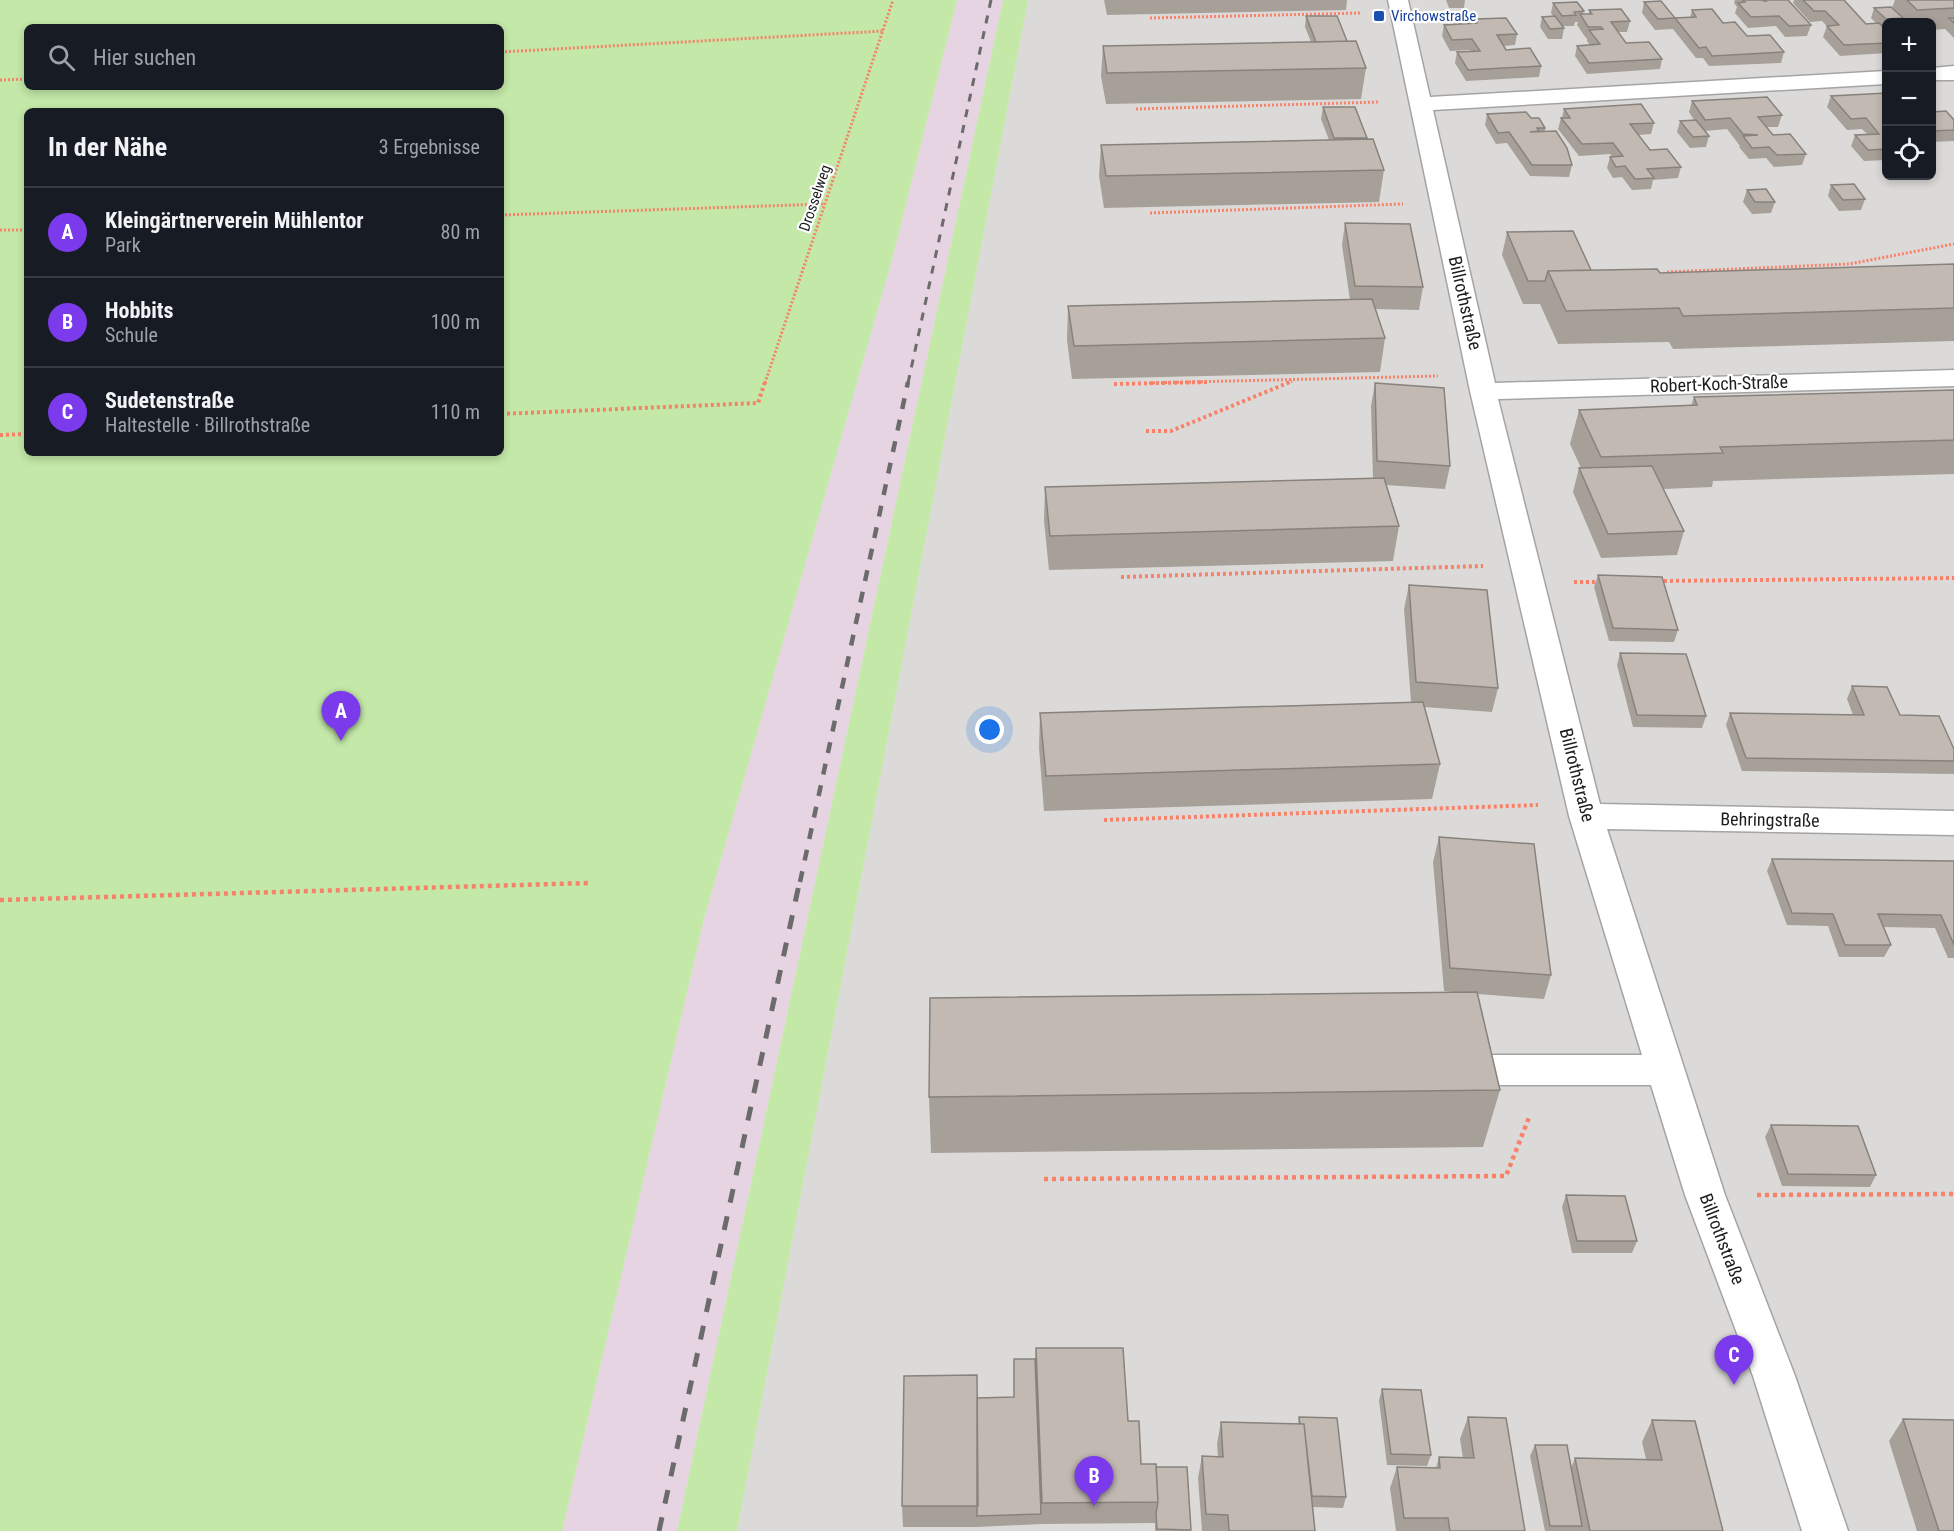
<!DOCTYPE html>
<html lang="de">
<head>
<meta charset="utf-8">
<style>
	:root { --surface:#171b24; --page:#20242c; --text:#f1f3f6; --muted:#9ea1a6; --line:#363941; --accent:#7c3aed }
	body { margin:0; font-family:"Roboto Condensed",sans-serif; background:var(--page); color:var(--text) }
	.controls { position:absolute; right:18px; top:18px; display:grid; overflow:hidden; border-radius:9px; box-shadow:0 3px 9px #0003 }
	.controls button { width:54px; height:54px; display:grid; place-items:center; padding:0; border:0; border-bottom:2px solid var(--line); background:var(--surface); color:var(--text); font:30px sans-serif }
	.you { position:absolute; left:990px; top:730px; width:21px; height:21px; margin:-15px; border:4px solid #fff; border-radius:50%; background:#1a73e8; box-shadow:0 0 0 9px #1a73e833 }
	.badge { display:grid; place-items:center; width:39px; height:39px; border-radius:50%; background:var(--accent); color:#fff; font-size:20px; font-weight:700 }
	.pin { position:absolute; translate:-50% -50px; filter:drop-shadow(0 2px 3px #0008) }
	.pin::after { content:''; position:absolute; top:32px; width:21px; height:18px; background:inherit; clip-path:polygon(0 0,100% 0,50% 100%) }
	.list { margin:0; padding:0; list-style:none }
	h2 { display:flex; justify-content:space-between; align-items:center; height:78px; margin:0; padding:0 24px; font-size:26px }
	h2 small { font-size:20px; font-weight:400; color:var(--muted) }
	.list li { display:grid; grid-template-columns:39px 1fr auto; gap:18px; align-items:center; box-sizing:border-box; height:90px; padding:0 24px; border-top:2px solid var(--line) }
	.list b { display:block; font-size:22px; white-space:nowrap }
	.list p { margin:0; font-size:20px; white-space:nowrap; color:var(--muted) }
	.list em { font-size:20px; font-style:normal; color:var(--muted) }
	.icon { flex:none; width:33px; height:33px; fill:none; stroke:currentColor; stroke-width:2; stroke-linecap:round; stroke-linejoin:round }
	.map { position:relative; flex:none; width:1954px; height:1531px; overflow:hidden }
	.search { position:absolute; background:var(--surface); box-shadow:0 3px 9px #0003; left:24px; top:24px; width:480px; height:66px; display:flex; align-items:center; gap:15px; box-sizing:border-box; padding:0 21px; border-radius:9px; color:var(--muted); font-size:22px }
	.panel { position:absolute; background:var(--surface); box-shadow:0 3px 9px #0003; left:24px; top:108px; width:480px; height:348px; border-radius:9px }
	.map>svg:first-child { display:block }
</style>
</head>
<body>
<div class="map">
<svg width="1954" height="1531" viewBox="0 0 1954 1531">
	<rect width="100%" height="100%" fill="#eeebe2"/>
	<path fill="#dbdad9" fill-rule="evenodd" d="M1028 0H1954V1531H737ZM1886 22H1932V176H1886Z"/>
	<path fill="#e7d4e2" d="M957 0H1003L677 1531H562L704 919 893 256Z"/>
	<path fill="#c3e8a8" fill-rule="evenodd" d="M0 0H957L893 256 704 919 562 1531H0ZM27 27H501V87H27ZM27 111H501V453H27Z
		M1003 0H1028L737 1531H677Z"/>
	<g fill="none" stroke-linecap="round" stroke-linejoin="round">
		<g stroke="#a4a4a4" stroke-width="3">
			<path id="minor" d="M1388 0H1408L1430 97 1886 71V84L1433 110 1495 383 1954 370V386L1498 399 1600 804 1954 811V835L1607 829 1725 1195 1795 1376 1848 1531H1802L1753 1376 1685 1195 1651 1085H1467L1454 1081 1448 1070 1454 1059 1467 1055H1642L1569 816 1470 391Z
				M1954 66V80H1932V68Z"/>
		</g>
		<path stroke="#f88269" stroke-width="3" stroke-dasharray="2 2" stroke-linecap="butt" d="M1150 18 1361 13
			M501 52 883 31
			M0 80 27 79
			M1136 109 1380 102
			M1150 213 1403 204
			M501 215 824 204
			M0 230H27
			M1667 272 1849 264 1954 244
			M765 383 893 0
			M1149 383 1438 376
			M1287 383 1292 381"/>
		<path stroke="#f88269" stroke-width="4" stroke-dasharray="3 3" stroke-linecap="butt" d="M1114 384 1210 382
			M501 414 758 403 765 382
			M1146 431H1171L1290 382
			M0 435 27 434
			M1121 577 1483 566
			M1658 581 1954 578
			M1574 582H1599
			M1104 820 1538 805"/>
		<path stroke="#f88269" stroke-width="4.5" stroke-dasharray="4 4" stroke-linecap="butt" d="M0 900 589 883
			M1044 1179 1506 1176 1530 1115
			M1757 1195 1954 1194"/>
		<use href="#minor" fill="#fff" fill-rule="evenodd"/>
		<path stroke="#6b6b6b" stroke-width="3" stroke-dasharray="8 8" stroke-linecap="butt" d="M908 383 991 0"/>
		<path stroke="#6b6b6b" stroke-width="4.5" stroke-dasharray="11 11" stroke-linecap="butt" d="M800 882 908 382"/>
		<path stroke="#6b6b6b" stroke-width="5" stroke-dasharray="14 14" stroke-linecap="butt" d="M659 1531 800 880"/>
	</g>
	<path fill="#a7a099" d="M1104 0H1347L1346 10 1107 15Z
		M1446 0H1465L1464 8H1449Z
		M1735 0H1762L1764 1V0H1788L1811 25 1807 36 1785 37 1776 26 1748 28 1735 13 1737 7 1734 3Z
		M1794 0H1844L1866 24 1876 23 1871 18 1874 8H1892L1895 0H1954V38L1945 29 1932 30V22H1887V29L1885 30 1887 31V53L1840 56 1823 37 1827 26 1822 21 1810 22 1793 3Z
		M1644 2 1675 18H1690L1692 10 1723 23 1747 36 1784 52 1781 63 1709 66 1703 58H1696L1673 29 1655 30 1642 13Z
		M1553 3 1584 11 1583 14H1589V10L1630 21 1627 32H1618L1626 43 1662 59 1660 69 1587 74 1575 56 1577 46 1590 45 1587 41V38H1586L1577 25 1578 22H1575L1574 26H1563L1564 28 1562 39H1548L1540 27 1542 17 1553 16 1551 13Z
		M1306 16 1347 41 1366 68 1361 99 1106 104 1101 76 1103 46 1311 42 1305 27Z
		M1475 19 1517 34 1515 45 1504 46 1506 50 1541 66 1539 77 1466 81 1455 63 1457 52H1471L1470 50 1450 51 1442 36 1444 25 1474 23Z
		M1887 93V160L1864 161 1851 146 1855 135 1867 134 1862 129 1847 130 1827 107 1831 96Z
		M1692 101 1782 115 1778 127H1767L1773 135 1806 154 1802 165 1774 167 1766 158 1749 159 1739 147 1740 146 1727 129 1705 131 1709 136 1706 147 1690 148 1677 132 1680 121 1694 120 1689 112Z
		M1323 107 1367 138V139L1384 170 1379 202 1104 208 1099 176 1101 145 1329 140 1321 119Z
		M1564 109 1654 123 1651 134 1638 135 1650 150 1681 167 1678 178 1653 180 1651 189 1632 190 1622 177 1613 178 1607 168 1610 157H1612L1610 154 1579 156 1558 129 1561 118H1562Z
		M1932 112 1954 120V141L1932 142Z
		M1487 114 1531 118 1545 128V132L1572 165 1569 177 1530 176 1507 143 1496 144 1485 125Z
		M1831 185 1865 199 1861 210 1839 211 1828 196Z
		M1747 190 1775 202 1771 213 1752 214 1743 202Z
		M1345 223 1423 287 1419 310 1375 309 1385 338 1380 372 1072 379 1067 340 1068 306 1350 300 1342 245Z
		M1507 232 1591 270 1660 273 1954 264V341L1673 349 1669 342 1558 344 1540 304H1523L1502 255Z
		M1375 383 1450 466 1445 489 1386 485 1399 526 1393 561 1049 570 1044 521 1045 487 1373 478 1371 406Z
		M1954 390V474L1713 481 1712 487 1663 489 1684 531 1677 555 1601 558 1573 492 1579 468H1581L1570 444 1579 410 1691 406 1694 397Z
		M1598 575 1678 630 1674 642 1609 641 1594 587Z
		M1409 585 1498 688 1492 712 1424 707 1440 764 1432 799 1044 811 1039 748 1040 713 1411 702 1404 609Z
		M1620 653 1706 716 1702 728 1633 727 1617 665Z
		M1852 686 1954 749V774L1742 771 1726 725 1730 713 1853 715 1847 699Z
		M1439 837 1551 975 1544 999 1478 994 1500 1090 1483 1147 931 1153 929 1097 1452 992 1444 991 1433 862Z
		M1772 859 1954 861V958H1948L1935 928 1883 927 1891 945 1884 957H1839L1828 926 1787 925 1767 871Z
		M1771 1125 1876 1175 1870 1187 1782 1186 1765 1137Z
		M1566 1195 1637 1241 1632 1253H1572L1562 1207Z
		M1036 1348 1128 1421 1141 1464 1156 1467H1187L1191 1531H1155V1523L1041 1524 977 1527H903L902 1506 977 1398 1014 1397 1035 1359Z
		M1382 1389 1431 1455 1427 1466 1387 1465 1379 1400Z
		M1299 1417 1346 1497 1343 1508 1313 1507 1315 1531H1202L1198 1478 1202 1456 1218 1457 1217 1444 1221 1422 1298 1424Z
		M1468 1417 1525 1531H1396L1390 1488 1397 1467 1436 1468 1439 1457 1463 1458 1460 1439Z
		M1903 1419 1954 1531H1917L1889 1441Z
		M1652 1420 1723 1531H1545L1530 1456 1535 1445 1571 1468 1575 1458 1646 1459 1642 1442Z"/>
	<path fill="#c2bab2" stroke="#88827d" stroke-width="1.5" d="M1743 0H1762L1764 1H1766L1765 0H1788L1811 25 1789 26 1779 16 1751 17 1738 3 1745 2Z
		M1803 0H1844L1866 24 1879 23 1887 31V43L1844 45 1827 26 1839 25 1825 11H1814Z
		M1907 0H1954V8L1917 10Z
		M1661 1 1675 18 1658 19 1644 2Z
		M1577 2 1584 11 1574 12 1576 15 1562 16 1553 3Z
		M1891 7 1903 18 1886 19 1874 8Z
		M1621 9 1630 21 1611 22 1626 43 1649 42 1662 59 1589 63 1577 46 1600 44 1589 30 1603 29 1601 27H1588L1580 14H1592L1589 10Z
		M1712 9 1723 23 1735 22 1747 36 1770 35 1784 52 1712 56 1706 47 1699 48 1675 18 1696 17 1692 10Z
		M1306 16H1337L1347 41 1316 42Z
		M1555 16 1564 28 1550 29 1542 17Z
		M1506 18 1517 34 1497 35 1506 50 1530 48 1541 66 1468 70 1457 52 1480 51 1472 39 1452 40 1444 25 1477 23 1475 19Z
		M1949 18H1954V23Z
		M1356 41 1366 68 1107 73 1103 46Z
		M1887 93V149L1868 150 1855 135 1879 134 1866 118 1851 119 1831 96Z
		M1767 97 1782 115 1758 117 1773 135 1790 134 1806 154 1777 155 1769 147 1752 148 1743 136 1758 135 1743 134 1730 118 1705 120 1692 101Z
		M1641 104 1654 123 1630 124 1650 150 1667 149 1681 167 1647 169 1654 178 1635 179 1625 166 1616 167 1610 157 1623 156 1613 143 1582 144 1561 118H1570L1564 109Z
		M1323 107H1355L1367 138H1334Z
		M1946 111 1954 120V130L1932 131V112Z
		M1526 112 1531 118H1539L1545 128H1537L1539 131 1530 132 1556 131 1567 148 1572 165H1532L1509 132 1498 133 1487 114Z
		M1696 120 1709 136 1693 137 1680 121Z
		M1373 139 1384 170 1106 176 1101 145Z
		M1854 184 1865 199 1843 200 1831 185Z
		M1766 189 1775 202H1755L1747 190Z
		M1345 223 1410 224 1423 287 1355 286Z
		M1573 231 1591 270 1548 271 1545 281H1528L1507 232Z
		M1954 264V308L1683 316 1679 308 1566 311 1548 271 1657 269 1660 273Z
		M1372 299 1385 338 1074 346 1068 306Z
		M1375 383 1444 388 1450 466 1377 461Z
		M1954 390V440L1720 447 1723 453 1601 457 1579 410 1697 405 1694 397Z
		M1652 466 1684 531 1608 534 1579 468Z
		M1384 478 1399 526 1050 536 1045 487Z
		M1598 575 1662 577 1678 630 1613 628Z
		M1409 585 1487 590 1498 688 1416 682Z
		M1620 653 1686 654 1706 716 1637 715Z
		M1852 686 1887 687 1900 715 1939 716 1954 749V761L1746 758 1730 713 1864 715Z
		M1423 702 1440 764 1046 776 1040 713Z
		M1439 837 1534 844 1551 975 1450 968Z
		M1772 859 1954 861V945L1941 915 1878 914 1891 945H1845L1833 914 1792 913Z
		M1477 992 1500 1090 929 1097 930 998Z
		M1771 1125 1858 1126 1876 1175 1788 1174Z
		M1566 1195 1625 1196 1637 1241H1577Z
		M1036 1348H1123L1128 1421H1139L1141 1464H1156L1158 1502 1042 1503Z
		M1014 1359H1035L1041 1514 977 1516V1398L1014 1397Z
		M977 1375 978 1506H902L904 1376Z
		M1382 1389 1421 1390 1431 1455 1391 1454Z
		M1299 1417 1337 1418 1346 1497 1312 1496 1304 1424H1300Z
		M1468 1417 1506 1418 1525 1531H1450L1448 1518H1404L1397 1467 1440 1468 1439 1457 1474 1458Z
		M1903 1419 1954 1420V1531H1939Z
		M1652 1420 1695 1421 1723 1531H1590L1575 1458 1662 1460Z
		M1221 1422 1304 1424 1315 1531H1229L1228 1515 1206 1514 1202 1456 1223 1457Z
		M1535 1445H1567L1582 1526H1550Z
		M1156 1467H1187L1191 1530 1157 1529 1156 1513 1158 1502Z"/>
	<rect fill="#1a4fb4" stroke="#fff" stroke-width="2" x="1373" y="10" width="12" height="12" rx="3"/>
	<g text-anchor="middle" stroke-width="4.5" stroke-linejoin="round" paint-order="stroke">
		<g font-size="15" fill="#164399" stroke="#fff" text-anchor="start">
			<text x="1391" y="21">Virchowstraße</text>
		</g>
		<g font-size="15" fill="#1d1d1d" stroke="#fff">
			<text transform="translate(815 198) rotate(-71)" y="5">Drosselweg</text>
		</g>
		<g font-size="18" fill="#1d1d1d" stroke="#fff">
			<text transform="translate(1465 303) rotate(77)" y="6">Billrothstraße</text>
			<text transform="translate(1719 384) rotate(-2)" y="6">Robert-Koch-Straße</text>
			<text transform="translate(1577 775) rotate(76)" y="6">Billrothstraße</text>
			<text transform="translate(1770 820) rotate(1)" y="6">Behringstraße</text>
			<text transform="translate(1722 1239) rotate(69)" y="6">Billrothstraße</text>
		</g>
	</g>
</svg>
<div class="controls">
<button>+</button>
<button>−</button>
<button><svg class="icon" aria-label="locate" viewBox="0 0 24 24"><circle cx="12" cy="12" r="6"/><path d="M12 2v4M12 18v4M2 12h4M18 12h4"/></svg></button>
</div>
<div class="you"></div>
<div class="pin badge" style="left:341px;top:741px">A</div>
<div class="pin badge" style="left:1094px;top:1506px">B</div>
<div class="pin badge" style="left:1734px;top:1385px">C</div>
<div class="search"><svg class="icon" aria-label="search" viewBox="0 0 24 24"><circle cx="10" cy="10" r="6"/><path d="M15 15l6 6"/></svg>Hier suchen</div>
<section class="panel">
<h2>In der Nähe<small>3 Ergebnisse</small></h2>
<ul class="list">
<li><span class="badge">A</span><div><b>Kleingärtnerverein Mühlentor</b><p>Park</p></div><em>80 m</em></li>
<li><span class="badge">B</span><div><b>Hobbits</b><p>Schule</p></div><em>100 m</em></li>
<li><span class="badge">C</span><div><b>Sudetenstraße</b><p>Haltestelle · Billrothstraße</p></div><em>110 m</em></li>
</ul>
</section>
</div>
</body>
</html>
